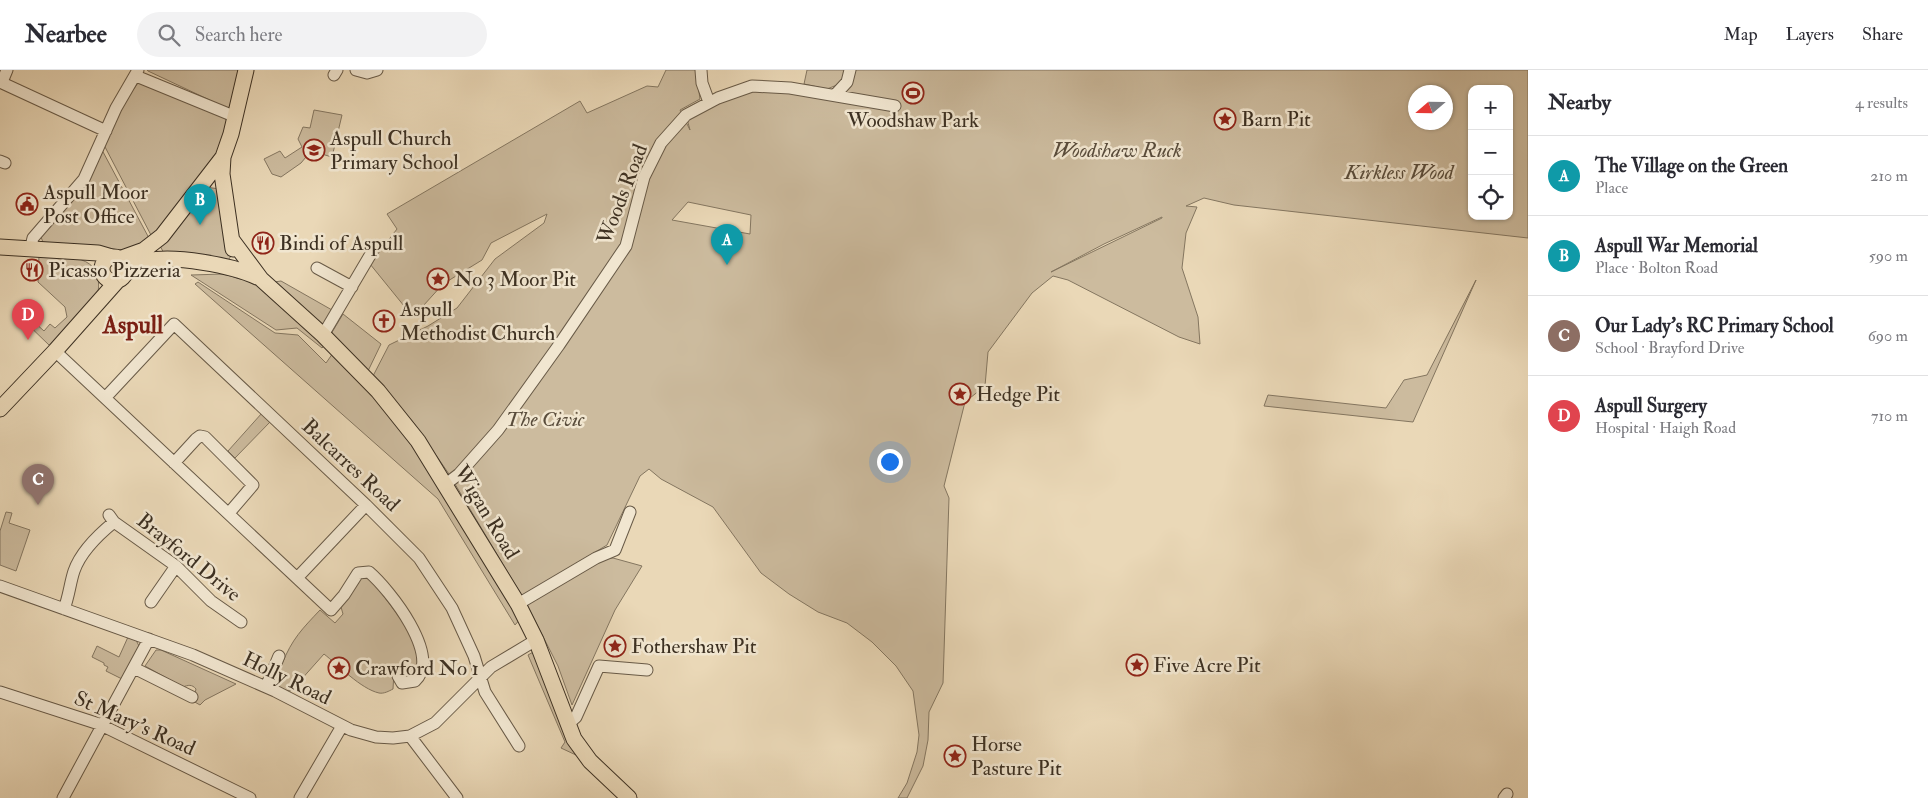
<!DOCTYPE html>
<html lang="en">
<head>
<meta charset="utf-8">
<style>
	:root { --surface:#fff; --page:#f2f2f3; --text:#2b2b33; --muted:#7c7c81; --line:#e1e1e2; --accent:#0f766e }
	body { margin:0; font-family:"IM FELL Double Pica",serif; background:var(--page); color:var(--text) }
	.controls { position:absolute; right:15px; top:15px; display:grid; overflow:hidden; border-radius:10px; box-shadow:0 1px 4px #0004 }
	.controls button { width:45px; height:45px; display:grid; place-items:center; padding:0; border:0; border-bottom:1px solid var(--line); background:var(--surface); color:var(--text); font:25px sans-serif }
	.compass { position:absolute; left:1408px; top:15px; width:45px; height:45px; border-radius:50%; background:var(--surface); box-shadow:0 1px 4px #0004; rotate:250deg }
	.you { position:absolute; left:889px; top:391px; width:18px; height:18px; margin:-12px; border:4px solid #fff; border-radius:50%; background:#1a73e8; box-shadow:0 0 0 8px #1a73e833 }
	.badge { display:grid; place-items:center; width:32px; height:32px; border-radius:50%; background:var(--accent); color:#fff; font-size:16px; font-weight:700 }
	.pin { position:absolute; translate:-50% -41px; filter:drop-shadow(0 1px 2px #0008) }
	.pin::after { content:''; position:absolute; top:26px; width:18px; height:15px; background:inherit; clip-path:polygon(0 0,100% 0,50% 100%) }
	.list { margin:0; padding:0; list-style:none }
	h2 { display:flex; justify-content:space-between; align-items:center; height:65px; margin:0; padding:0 20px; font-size:21px }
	h2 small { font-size:16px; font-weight:400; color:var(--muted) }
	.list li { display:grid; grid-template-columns:32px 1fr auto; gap:15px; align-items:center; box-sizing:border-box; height:80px; padding:0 20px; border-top:1px solid var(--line) }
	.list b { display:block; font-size:19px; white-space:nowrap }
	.list p { margin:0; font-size:16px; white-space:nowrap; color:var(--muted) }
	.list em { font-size:16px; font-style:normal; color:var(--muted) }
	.icon { flex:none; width:28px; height:28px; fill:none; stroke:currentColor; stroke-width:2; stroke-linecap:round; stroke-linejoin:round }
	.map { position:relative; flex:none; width:1528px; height:728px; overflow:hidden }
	header { display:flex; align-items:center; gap:30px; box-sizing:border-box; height:70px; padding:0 25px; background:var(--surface); border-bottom:1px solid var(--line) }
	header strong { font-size:24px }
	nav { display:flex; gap:28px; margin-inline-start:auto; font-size:18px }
	.search { width:350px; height:45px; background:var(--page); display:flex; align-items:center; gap:12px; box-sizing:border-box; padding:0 18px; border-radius:28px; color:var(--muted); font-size:19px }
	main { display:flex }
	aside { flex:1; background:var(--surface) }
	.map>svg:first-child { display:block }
</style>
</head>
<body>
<header>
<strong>Nearbee</strong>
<div class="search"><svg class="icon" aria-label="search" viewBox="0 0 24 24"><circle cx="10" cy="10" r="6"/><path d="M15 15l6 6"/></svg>Search here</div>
<nav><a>Map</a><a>Layers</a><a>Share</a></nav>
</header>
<main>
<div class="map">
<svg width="1528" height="728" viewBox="0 0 1528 728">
	<rect width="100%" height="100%" fill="#ead8b7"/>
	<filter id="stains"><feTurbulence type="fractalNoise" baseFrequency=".004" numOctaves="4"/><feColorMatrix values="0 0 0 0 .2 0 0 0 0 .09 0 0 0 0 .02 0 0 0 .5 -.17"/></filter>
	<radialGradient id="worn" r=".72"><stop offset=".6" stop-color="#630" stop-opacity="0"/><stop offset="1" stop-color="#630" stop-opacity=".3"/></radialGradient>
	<path fill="#ccbb9e" stroke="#847660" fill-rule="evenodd" d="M147 0H243L235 42 148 1Z
		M666 0H696L700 29 680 40 690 60 686 45 752 16 835 25 837 15 827 19 804 14 807 0H1528V168L1234 135 1204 128 1186 136 1197 137 1186 163 1182 198 1198 247 1200 274 1179 267 1068 210 1053 206 1032 223 988 282 985 316 965 332 944 416 949 428 943 613 929 642 928 670 923 696 907 728H898L907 713 917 682 919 665 913 621 896 596 872 572 847 553 818 542 789 524 761 503 713 437 661 409 649 399 640 406 607 475 522 526 449 404 413 352 373 306 389 275 428 256 457 238 495 189 544 153 547 144 491 173 482 190 443 214 413 247 370 194 397 159 387 144 580 31 587 43 647 16 658 17ZM1472 19H1509V146H1472ZM1416 22H1446V52H1416ZM688 132 751 145 750 164 672 150ZM1162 147V148L1051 202 1104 174Z
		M141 9 232 51 219 82 152 167 104 75 122 35Z
		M314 40 342 45 332 87 311 81 301 93 281 107 272 104 264 89 280 81 285 88 302 77 298 69 303 57 310 58Z
		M102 80 150 170 124 180 44 175 41 167Z
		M205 117 220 119 231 186 226 193 165 185 160 176Z
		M39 185C67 187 104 183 98 223L50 276 19 246 21 243H29L36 250 34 252 44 261 50 254 55 258 67 247 65 237 38 212Z
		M223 204 256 213 324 276 322 278 297 258 276 260 191 205Z
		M1476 210 1413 352 1264 336 1268 325 1386 338 1404 310 1427 305Z
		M281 211 332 240 324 258 274 212Z
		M198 212 275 263 298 265 326 293 333 283 379 331 428 398 521 548 515 555 438 429 195 214Z
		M343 244 381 274 368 301 331 264Z
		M262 343 270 352 235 388 228 381Z
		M6 442 12 443 9 453 30 460 16 501 0 495V461Z
		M613 488 642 496 615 540 572 635 558 596 526 533 604 489Z
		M368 505 406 556 416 577 418 600 411 607H406L400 600 394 602 393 619C389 621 384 624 379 623 361 619 338 595 324 584L291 621 277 619C270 611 279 602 282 594 292 569 302 559 320 540L335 553 343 544 341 537C348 527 356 509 368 505Z
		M128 567 136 570 139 576 122 609 106 601 108 597 104 595V593L92 587 97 576 119 587Z
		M156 580H161L236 614 205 630 200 635 193 631 196 619C192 614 188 615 183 617L145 596Z
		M535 581 576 685 561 678 565 672 528 585Z"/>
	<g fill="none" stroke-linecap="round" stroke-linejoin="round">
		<g stroke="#685a47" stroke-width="13">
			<path id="minor" d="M356 0 367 3 377 0
				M701 0 702 13 709 32
				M334 5 337 0
				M136 6 236 47
				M0 12 106 61
				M2 12 7 0
				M835 25 847 12 850 0
				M0 91 5 93
				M30 180 33 168 84 109 116 38 138 0
				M317 198 352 217
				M323 265 372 182
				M55 281 331 540 344 525 358 503 369 502C390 520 442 586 415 611L402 613 398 606
				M105 328 174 254 366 435 419 488 452 538 474 586 485 622 519 676
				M174 393 196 369 200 366 205 367 253 415 229 443
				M446 414 459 404 498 360 559 275 626 176 644 107 661 73 686 45 718 28 752 16 790 18 895 36
				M109 445 114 452 176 496 211 531 241 552
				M297 508 366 435
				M0 516 193 585 275 621 351 660 376 667 393 668 410 666 435 653 491 597 536 570
				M151 532 176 496
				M518 534 596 488 615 480 630 442
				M64 539C69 526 70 513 74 501 81 481 98 465 114 452
				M134 598 192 627
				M266 617 279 586
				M0 622 99 654 250 728
				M568 654 576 647 599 596 647 600
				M410 666 457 728
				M63 728 149 569
				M300 728 342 656
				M1504 728 1507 724"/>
		</g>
		<g stroke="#3c3022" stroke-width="17">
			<path id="major" d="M223 87 222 104 233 179
				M232 170 261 209 323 265 378 321 418 371 518 534 536 570 574 669 590 691 629 728
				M0 177 98 183 115 188
				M102 199a12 12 0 1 1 24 0a12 12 0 1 1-24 0Z
				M119 189 144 180 162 166 223 87 231 64 246 0
				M124 205C131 199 138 193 147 191 174 185 232 195 257 207
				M0 339 55 281 118 210"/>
		</g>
		<use href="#minor" stroke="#f1e6d0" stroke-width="11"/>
		<use href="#major" stroke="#ead8b7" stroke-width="15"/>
	</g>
	<defs>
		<g id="stadium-ring" transform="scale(1.125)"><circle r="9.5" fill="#f1e6d0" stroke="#8f2418" stroke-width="1.5"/><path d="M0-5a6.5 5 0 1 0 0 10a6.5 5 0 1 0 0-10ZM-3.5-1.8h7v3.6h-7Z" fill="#8f2418"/></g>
		<g id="sight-ring" transform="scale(1.125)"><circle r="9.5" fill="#f1e6d0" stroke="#8f2418" stroke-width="1.5"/><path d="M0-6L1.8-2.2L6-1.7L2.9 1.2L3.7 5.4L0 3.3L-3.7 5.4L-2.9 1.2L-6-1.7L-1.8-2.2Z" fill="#8f2418"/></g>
		<g id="school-ring" transform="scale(1.125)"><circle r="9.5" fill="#f1e6d0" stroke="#8f2418" stroke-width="1.5"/><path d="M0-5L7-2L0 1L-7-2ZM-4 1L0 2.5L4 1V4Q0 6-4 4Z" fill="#8f2418"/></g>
		<g id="civic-ring" transform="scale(1.125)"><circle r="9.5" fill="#f1e6d0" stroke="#8f2418" stroke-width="1.5"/><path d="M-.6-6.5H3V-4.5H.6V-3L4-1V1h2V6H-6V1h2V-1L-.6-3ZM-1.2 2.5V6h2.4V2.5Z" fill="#8f2418"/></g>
		<g id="restaurant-ring" transform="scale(1.125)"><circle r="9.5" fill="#f1e6d0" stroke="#8f2418" stroke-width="1.5"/><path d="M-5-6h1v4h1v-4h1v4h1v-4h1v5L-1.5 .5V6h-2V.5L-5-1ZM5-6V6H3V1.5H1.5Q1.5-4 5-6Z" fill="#8f2418"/></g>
		<g id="church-ring" transform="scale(1.125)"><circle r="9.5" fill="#f1e6d0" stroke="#8f2418" stroke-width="1.5"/><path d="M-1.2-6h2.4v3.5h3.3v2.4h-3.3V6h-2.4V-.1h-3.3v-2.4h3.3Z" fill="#8f2418"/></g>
	</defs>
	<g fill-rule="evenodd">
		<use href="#stadium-ring" x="913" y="23"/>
		<use href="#sight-ring" x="1225" y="49"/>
		<use href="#school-ring" x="314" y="80"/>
		<use href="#civic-ring" x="27" y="134"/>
		<use href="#restaurant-ring" x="263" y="173"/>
		<use href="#restaurant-ring" x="32" y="200"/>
		<use href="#sight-ring" x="438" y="209"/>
		<use href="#church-ring" x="384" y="251"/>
		<use href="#sight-ring" x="960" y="324"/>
		<use href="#sight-ring" x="615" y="576"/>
		<use href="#sight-ring" x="1137" y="595"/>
		<use href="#sight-ring" x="339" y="598"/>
		<use href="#sight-ring" x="955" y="686"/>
	</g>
	<g text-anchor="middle" stroke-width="5" stroke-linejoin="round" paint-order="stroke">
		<g font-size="21" fill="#3c3022" stroke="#f1e6d0" text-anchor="start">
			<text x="1241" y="56">Barn Pit</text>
			<text x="913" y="57" text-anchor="middle">Woodshaw Park</text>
			<text x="330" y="75">Aspull Church<tspan x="330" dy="24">Primary School</tspan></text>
			<text x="43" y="129">Aspull Moor<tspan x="43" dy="24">Post Office</tspan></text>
			<text x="279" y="180">Bindi of Aspull</text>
			<text x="48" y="207">Picasso Pizzeria</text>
			<text x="454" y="216">No 3 Moor Pit</text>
			<text x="400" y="246">Aspull<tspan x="400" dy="24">Methodist Church</tspan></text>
			<text x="976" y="331">Hedge Pit</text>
			<text x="631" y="583">Fothershaw Pit</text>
			<text x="1153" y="602">Five Acre Pit</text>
			<text x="355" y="605">Crawford No 1</text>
			<text x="971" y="681">Horse<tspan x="971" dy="24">Pasture Pit</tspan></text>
		</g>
		<g font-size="21" font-style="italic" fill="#594c3b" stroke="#f1e6d0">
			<text x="1117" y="87">Woodshaw Ruck</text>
			<text x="1399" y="109">Kirkless Wood</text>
			<text x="545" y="356">The Civic</text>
		</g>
		<g font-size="21" fill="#3c3022" stroke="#f1e6d0">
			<text transform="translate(622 124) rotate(-69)" y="7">Woods Road</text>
			<text transform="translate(351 395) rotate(43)" y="7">Balcarres Road</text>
			<text transform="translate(487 442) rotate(59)" y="7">Wigan Road</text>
			<text transform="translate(189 487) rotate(39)" y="7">Brayford Drive</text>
			<text transform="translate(287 608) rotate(26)" y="7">Holly Road</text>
			<text transform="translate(135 653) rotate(24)" y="7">St Mary's Road</text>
		</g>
		<g font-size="24" font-weight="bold" fill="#7a1f14" stroke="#f1e6d0">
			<text x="133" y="263">Aspull</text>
		</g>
	</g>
	<rect width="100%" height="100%" filter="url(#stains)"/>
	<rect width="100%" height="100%" fill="url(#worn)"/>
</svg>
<div class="controls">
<button>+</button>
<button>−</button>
<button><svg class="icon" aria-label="locate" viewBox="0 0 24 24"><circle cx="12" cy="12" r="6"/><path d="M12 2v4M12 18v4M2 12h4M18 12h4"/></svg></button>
</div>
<svg class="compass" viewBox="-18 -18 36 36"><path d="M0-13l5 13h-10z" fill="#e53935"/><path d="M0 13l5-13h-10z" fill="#7c7c81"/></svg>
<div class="you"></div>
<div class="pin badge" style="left:727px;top:195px;background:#0f9aa8">A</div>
<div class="pin badge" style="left:200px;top:155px;background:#0f9aa8">B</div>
<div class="pin badge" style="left:38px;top:435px;background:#8d6e63">C</div>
<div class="pin badge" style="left:28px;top:270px;background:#e0444e">D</div>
</div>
<aside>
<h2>Nearby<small>4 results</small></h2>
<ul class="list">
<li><span class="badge" style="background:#0f9aa8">A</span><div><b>The Village on the Green</b><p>Place</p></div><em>210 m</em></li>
<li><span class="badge" style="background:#0f9aa8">B</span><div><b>Aspull War Memorial</b><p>Place · Bolton Road</p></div><em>590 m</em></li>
<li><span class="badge" style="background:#8d6e63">C</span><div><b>Our Lady's RC Primary School</b><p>School · Brayford Drive</p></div><em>690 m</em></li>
<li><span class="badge" style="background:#e0444e">D</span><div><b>Aspull Surgery</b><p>Hospital · Haigh Road</p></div><em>710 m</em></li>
</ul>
</aside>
</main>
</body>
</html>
